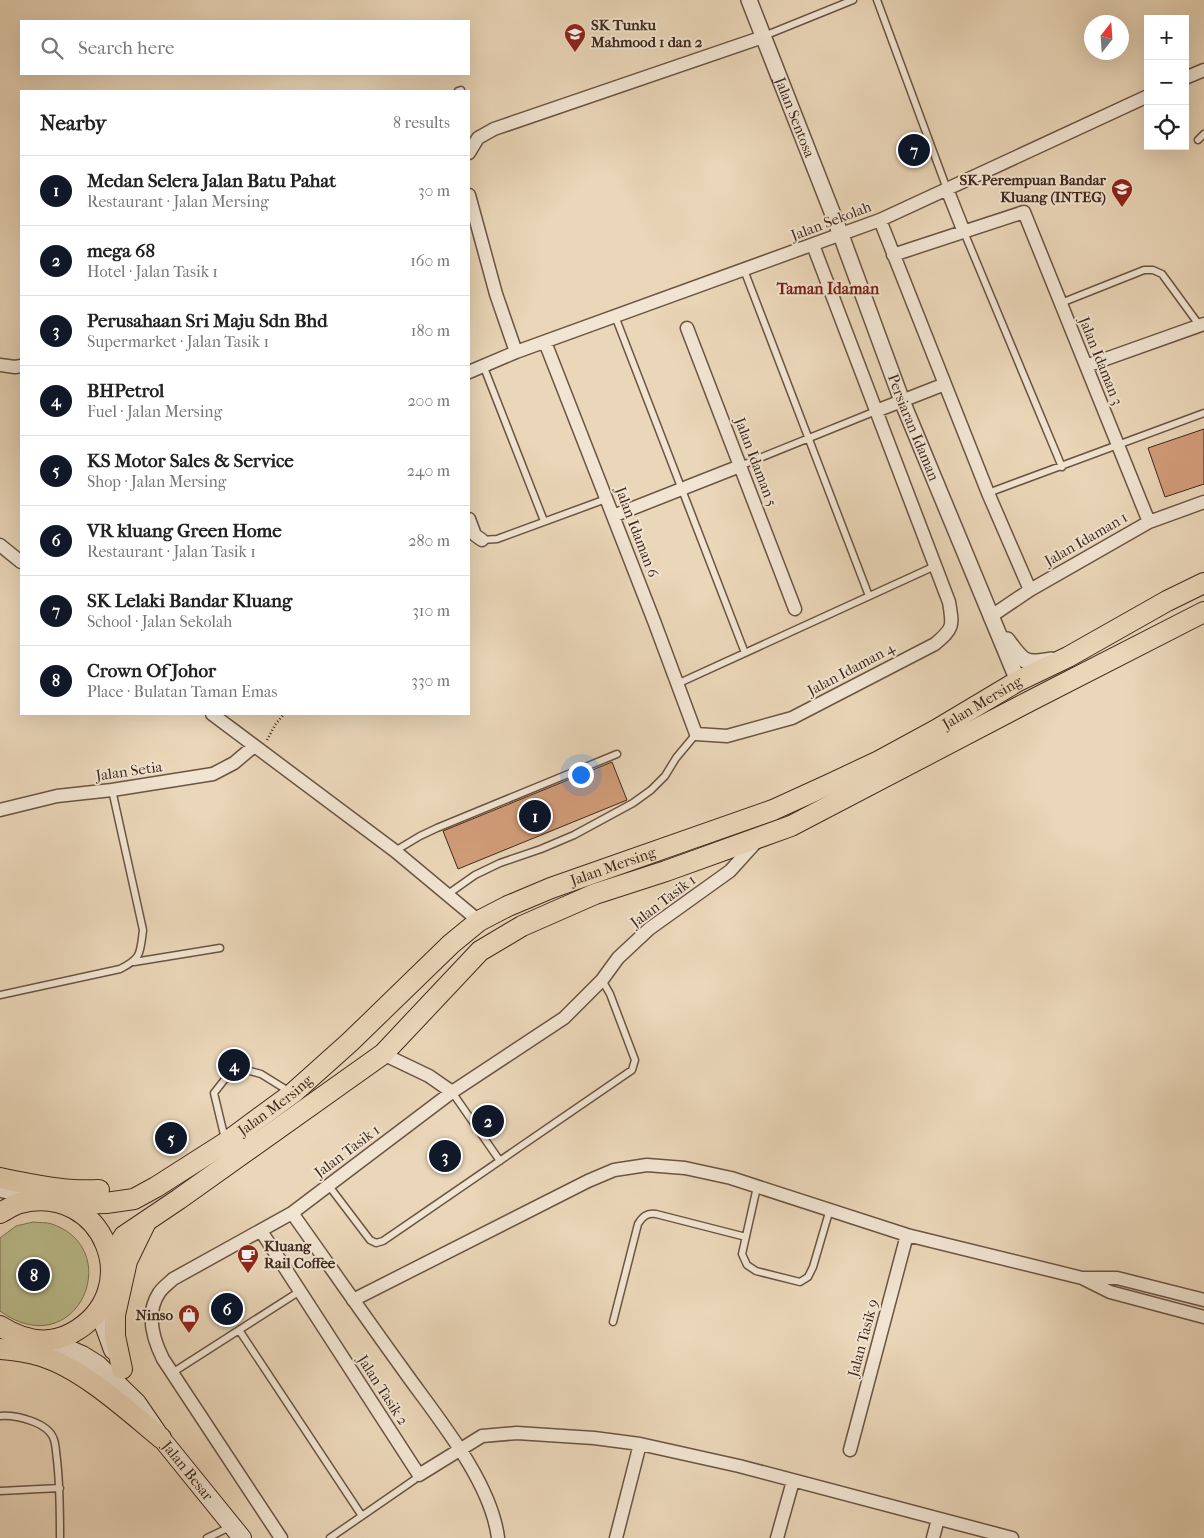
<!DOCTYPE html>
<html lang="en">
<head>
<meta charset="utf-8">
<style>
	:root { --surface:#fff; --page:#f6f6f6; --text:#222; --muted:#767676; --line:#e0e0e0; --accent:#111827 }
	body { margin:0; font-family:"IM FELL French Canon",serif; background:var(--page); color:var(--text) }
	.controls { position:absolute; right:15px; top:15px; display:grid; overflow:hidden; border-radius:0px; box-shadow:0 5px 20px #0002 }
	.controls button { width:45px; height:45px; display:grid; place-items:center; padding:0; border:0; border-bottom:1px solid var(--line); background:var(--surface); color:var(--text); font:25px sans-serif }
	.compass { position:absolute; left:1084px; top:15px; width:45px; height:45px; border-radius:50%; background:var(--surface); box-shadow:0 5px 20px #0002; rotate:17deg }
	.you { position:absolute; left:580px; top:774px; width:18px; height:18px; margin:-12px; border:4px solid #fff; border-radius:50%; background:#1a73e8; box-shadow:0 0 0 8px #1a73e833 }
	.badge { display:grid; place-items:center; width:32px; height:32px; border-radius:50%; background:var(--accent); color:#fff; font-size:16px; font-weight:700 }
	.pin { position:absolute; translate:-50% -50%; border:2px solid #fff; box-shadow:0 1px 5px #0006 }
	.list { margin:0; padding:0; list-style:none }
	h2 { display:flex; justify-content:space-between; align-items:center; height:65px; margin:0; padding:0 20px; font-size:21px }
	h2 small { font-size:16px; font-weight:400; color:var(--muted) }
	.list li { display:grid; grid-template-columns:32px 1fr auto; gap:15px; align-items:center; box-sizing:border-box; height:70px; padding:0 20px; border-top:1px solid var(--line) }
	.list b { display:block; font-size:19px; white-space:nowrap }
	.list p { margin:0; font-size:16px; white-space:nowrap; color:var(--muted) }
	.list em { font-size:16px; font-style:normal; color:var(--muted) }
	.icon { flex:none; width:28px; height:28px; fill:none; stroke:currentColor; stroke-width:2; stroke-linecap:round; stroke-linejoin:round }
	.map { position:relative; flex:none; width:1204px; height:1538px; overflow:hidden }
	.search { position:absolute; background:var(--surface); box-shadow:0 5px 20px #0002; left:20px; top:20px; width:450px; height:55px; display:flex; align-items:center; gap:12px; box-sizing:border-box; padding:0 18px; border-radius:0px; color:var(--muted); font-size:19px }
	.panel { position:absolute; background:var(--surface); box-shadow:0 5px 20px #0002; left:20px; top:90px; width:450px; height:625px; border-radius:0px }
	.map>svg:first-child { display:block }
</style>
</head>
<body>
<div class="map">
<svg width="1204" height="1538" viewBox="0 0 1204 1538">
	<rect width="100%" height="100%" fill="#ead6b8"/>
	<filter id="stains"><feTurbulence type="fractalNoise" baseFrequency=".004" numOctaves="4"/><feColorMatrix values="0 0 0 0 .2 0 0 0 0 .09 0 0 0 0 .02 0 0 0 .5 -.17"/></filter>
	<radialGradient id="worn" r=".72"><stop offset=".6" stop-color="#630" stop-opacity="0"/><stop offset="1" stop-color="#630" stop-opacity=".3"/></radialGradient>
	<path fill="#bbbd8c" stroke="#7e7354" d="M33 1222C39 1223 46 1222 52 1224 127 1250 76 1366 0 1311V1238L16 1226Z"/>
	<path fill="#d29c79" stroke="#40291d" d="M1204 429V484L1165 497 1148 448Z
		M612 762 627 800 458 869 443 831Z"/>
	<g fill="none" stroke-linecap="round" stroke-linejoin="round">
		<g stroke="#6a5444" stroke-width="9">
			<path id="service" d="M877 0 947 189
				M764 36 853 0
				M458 91 461 90
				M1198 140 1204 134
				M964 232 1062 467
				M744 270 869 596
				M1061 303 1144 270H1153L1162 274 1200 326
				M615 316 745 653
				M483 365 544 521
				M740 466 876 411
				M988 493 1204 413
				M482 540 497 539 606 499
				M677 684 935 566
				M395 851 420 836 437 828 617 754
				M448 894 475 875 500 863 541 849 574 835 633 803 651 790 665 776 676 758 696 734
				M134 962 220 948
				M0 995 120 969C142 958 140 953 143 930L112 790
				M452 1092 500 1161
				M225 1139 214 1093 225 1079 246 1070 261 1074 290 1092
				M329 1186 370 1240 376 1243 383 1241 632 1070 635 1060 610 994 602 980
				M757 1187 742 1254 747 1265 756 1271 800 1282 808 1277 813 1267 830 1209
				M613 1322 638 1224C643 1216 647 1213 656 1214L746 1237
				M239 1330 362 1516
				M172 1373 300 1291
				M0 1416C16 1415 49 1422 54 1440 56 1446 56 1453 57 1460 60 1486 60 1512 60 1538
				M0 1491 60 1488
				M207 1538 230 1527
				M330 1538 414 1480 419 1475"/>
		</g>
		<g stroke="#6a5444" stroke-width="15">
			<path id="minor" d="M1185 78 1204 70
				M469 153 478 138 494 129 763 37
				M947 189 964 232
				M469 195 496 294 516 352
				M880 220 988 493 1030 590
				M893 255 1024 212 1149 522
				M687 328 795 609
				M545 342 654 621 696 734 727 736 792 718 935 644C954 628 953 626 949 602L813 245
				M0 365 15 367 21 366
				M1086 366 1204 324
				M469 372 516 352 880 220 1148 96
				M876 411 945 384
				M613 516 740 466
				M469 519 475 535 482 540
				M0 545 21 562
				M990 617 1030 590 1149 522 1204 502
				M212 714 395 851 479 921
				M0 810 57 796 112 790 213 774 234 763 254 746
				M383 1054 429 1076 452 1092
				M292 1213C329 1265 365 1317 402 1368 435 1415 491 1480 498 1538
				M261 1231 419 1475 482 1436 517 1433 594 1438 640 1444 739 1466 1012 1538
				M1084 1279 1110 1292 1204 1317
				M353 1300 588 1181 614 1170 647 1165 685 1168 731 1178 907 1235 1082 1278H1117L1204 1300
				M850 1450 907 1235
				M281 1538 163 1359C153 1339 145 1314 159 1293 162 1288 169 1283 173 1279L292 1213 452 1092 564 1018 602 980 618 958 649 929 730 871 758 840
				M616 1538 640 1444
				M777 1538 793 1481
				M933 1538 938 1519"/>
		</g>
		<g stroke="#6a5444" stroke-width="18">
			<g id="tertiary">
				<path id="s1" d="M749 0 841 235 902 401 1018 681"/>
				<path d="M1007 640C1023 662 1024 665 1051 660"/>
				<path d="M0 1189 35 1198"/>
			</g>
		</g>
		<g stroke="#40291d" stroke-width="20">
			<g id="secondary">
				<path d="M99 1311 113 1350"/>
				<path id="s2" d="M47 1340 82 1355 98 1365 137 1403 161 1438 242 1538"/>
			</g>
		</g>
		<g stroke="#40291d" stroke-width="22">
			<g id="trunk">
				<path d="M0 1178C33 1185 66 1192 99 1190"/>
				<path id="s3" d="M65 1204 106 1203 134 1199 156 1187 225 1143 293 1093 350 1042 451 944 479 921 508 906 551 888 773 810 830 784 879 761 936 730 1018 681 1068 657 1167 601 1204 583"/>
				<path d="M0 1213C6 1210 13 1205 20 1203 103 1182 148 1291 72 1333 48 1346 22 1340 0 1326"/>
				<path d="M111 1261 114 1252 124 1236 179 1199 383 1054 480 951 522 926 595 894 666 871 791 826 1030 701 1204 612"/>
				<path d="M0 1349C14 1350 28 1352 41 1356 83 1369 127 1410 161 1438"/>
				<path d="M122 1369 115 1336V1315L127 1261 145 1224"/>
			</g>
		</g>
		<path stroke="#40291d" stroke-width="2.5" stroke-dasharray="1 2.5" stroke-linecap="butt" d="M267 740 275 725 284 714"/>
		<use href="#service" stroke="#f1e4d1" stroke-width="6"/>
		<use href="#minor" stroke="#f1e4d1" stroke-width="12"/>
		<use href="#tertiary" stroke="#f1e4d1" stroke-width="15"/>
		<use href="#secondary" stroke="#f1e4d1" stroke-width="18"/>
		<use href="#trunk" stroke="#ead6b8" stroke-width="20"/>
	</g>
	<defs>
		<g id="school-pin" transform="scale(1.125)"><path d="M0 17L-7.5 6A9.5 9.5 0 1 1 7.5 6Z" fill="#8f2418" stroke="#f1e4d1"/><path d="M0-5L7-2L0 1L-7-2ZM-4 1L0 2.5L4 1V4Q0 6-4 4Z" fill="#fff"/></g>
		<g id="cafe-pin" transform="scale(1.125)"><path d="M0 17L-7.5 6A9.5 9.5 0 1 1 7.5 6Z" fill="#8f2418" stroke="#f1e4d1"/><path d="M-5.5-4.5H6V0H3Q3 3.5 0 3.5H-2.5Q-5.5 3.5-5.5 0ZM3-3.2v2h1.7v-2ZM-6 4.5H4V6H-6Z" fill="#fff"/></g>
		<g id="shop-pin" transform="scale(1.125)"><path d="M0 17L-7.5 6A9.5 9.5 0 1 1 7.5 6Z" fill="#8f2418" stroke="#f1e4d1"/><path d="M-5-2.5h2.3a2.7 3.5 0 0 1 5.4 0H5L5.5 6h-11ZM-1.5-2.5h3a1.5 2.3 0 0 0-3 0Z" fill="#fff"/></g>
	</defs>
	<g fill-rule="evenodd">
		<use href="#school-pin" x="575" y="34"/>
		<use href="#school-pin" x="1122" y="189"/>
		<use href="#cafe-pin" x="248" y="1255"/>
		<use href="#shop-pin" x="189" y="1315"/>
	</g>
	<g text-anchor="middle" stroke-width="4" stroke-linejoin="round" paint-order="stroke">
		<g font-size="15" font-weight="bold" fill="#40291d" stroke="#f1e4d1" text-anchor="start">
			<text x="591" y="30">SK Tunku<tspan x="591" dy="17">Mahmood 1 dan 2</tspan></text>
			<text x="1106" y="185" text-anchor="end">SK Perempuan Bandar<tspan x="1106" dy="17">Kluang (INTEG)</tspan></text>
			<text x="264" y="1251">Kluang<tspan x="264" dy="17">Rail Coffee</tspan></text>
			<text x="173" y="1320" text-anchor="end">Ninso</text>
		</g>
		<g font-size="15" fill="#40291d" stroke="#f1e4d1">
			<text dy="5" stroke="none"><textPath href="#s1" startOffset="126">Jalan Sentosa</textPath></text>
			<text transform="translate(831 221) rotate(-21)" y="5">Jalan Sekolah</text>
			<text transform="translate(1101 361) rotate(68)" y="5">Jalan Idaman 3</text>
			<text dy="5" stroke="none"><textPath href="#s1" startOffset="458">Persiaran Idaman</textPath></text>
			<text transform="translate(756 462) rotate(69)" y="5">Jalan Idaman 5</text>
			<text transform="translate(637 532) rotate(69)" y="5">Jalan Idaman 6</text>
			<text transform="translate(1086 539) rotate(-30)" y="5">Jalan Idaman 1</text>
			<text transform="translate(851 669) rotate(-28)" y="5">Jalan Idaman 4</text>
			<text dy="5" stroke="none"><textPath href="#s3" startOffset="1064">Jalan Mersing</textPath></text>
			<text transform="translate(129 771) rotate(-8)" y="5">Jalan Setia</text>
			<text dy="5" stroke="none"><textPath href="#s3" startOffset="659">Jalan Mersing</textPath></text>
			<text transform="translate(663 901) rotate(-37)" y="5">Jalan Tasik 1</text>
			<text dy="5" stroke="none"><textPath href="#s3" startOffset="239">Jalan Mersing</textPath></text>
			<text transform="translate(347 1151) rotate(-37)" y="5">Jalan Tasik 1</text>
			<text transform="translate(863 1338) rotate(-75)" y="5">Jalan Tasik 9</text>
			<text transform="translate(383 1390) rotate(57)" y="5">Jalan Tasik 2</text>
			<text dy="5" stroke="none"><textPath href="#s2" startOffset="196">Jalan Besar</textPath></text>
		</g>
		<g font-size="16" font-weight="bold" fill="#7a1f14" stroke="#f1e4d1">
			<text x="828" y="294">Taman Idaman</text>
		</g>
	</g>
	<rect width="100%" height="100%" filter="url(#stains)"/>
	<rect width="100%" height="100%" fill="url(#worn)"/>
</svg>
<div class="controls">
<button>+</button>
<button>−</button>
<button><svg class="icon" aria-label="locate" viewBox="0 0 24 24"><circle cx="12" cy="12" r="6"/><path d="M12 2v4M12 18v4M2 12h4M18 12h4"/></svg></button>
</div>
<svg class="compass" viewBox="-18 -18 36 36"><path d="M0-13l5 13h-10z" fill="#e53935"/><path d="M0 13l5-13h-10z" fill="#767676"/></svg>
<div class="you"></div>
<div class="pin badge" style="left:535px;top:816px">1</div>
<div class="pin badge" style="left:488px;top:1121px">2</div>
<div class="pin badge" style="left:445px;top:1156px">3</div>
<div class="pin badge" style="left:234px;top:1065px">4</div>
<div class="pin badge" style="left:171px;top:1138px">5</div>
<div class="pin badge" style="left:227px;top:1309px">6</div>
<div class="pin badge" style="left:914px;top:150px">7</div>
<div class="pin badge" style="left:34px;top:1275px">8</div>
<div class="search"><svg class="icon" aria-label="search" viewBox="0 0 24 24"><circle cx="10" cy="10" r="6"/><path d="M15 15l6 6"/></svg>Search here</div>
<section class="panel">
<h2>Nearby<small>8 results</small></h2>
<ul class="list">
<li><span class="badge">1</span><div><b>Medan Selera Jalan Batu Pahat</b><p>Restaurant · Jalan Mersing</p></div><em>30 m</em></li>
<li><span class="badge">2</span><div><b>mega 68</b><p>Hotel · Jalan Tasik 1</p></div><em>160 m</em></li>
<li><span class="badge">3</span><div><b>Perusahaan Sri Maju Sdn Bhd</b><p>Supermarket · Jalan Tasik 1</p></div><em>180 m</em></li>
<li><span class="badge">4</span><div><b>BHPetrol</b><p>Fuel · Jalan Mersing</p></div><em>200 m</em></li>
<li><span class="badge">5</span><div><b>KS Motor Sales &amp; Service</b><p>Shop · Jalan Mersing</p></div><em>240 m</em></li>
<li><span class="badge">6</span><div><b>VR kluang Green Home</b><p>Restaurant · Jalan Tasik 1</p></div><em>280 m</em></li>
<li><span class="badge">7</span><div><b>SK Lelaki Bandar Kluang</b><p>School · Jalan Sekolah</p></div><em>310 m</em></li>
<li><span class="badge">8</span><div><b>Crown Of Johor</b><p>Place · Bulatan Taman Emas</p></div><em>330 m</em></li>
</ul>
</section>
</div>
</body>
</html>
